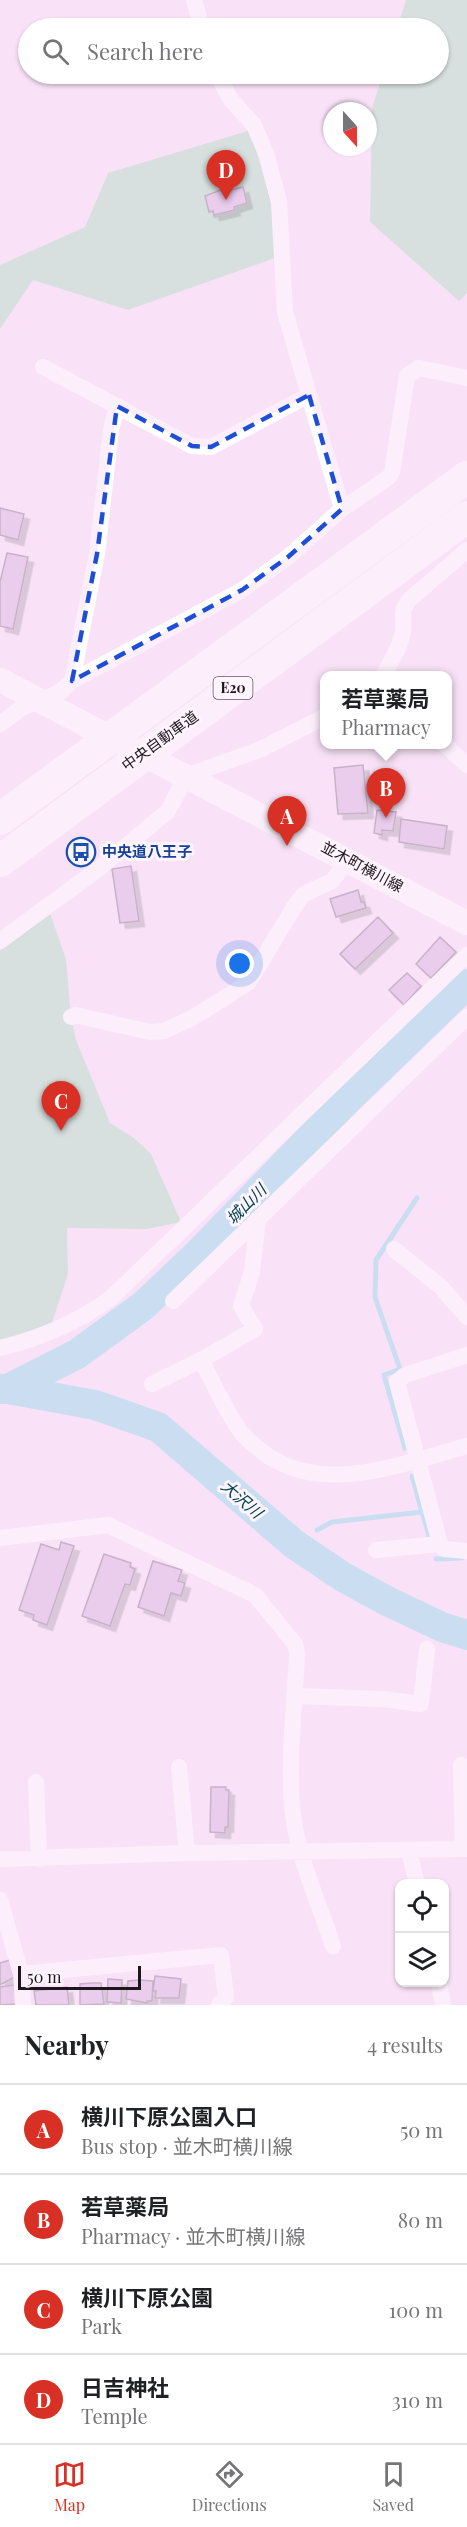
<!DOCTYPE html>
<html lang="en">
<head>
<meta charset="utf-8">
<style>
	:root { --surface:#fff; --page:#f2f2f2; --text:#202124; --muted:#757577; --line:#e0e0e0; --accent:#d93025 }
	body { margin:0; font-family:"Playfair Display","Noto Sans JP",serif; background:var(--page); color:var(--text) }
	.controls { position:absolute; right:18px; bottom:18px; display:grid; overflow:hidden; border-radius:12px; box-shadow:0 2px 4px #0004 }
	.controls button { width:54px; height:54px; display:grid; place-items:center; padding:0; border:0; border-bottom:2px solid var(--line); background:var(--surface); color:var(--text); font:30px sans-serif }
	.compass { position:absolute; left:323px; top:102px; width:54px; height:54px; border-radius:50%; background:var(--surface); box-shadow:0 2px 4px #0004; rotate:159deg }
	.scale { position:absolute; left:18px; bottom:15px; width:123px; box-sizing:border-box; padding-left:6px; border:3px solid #1e161d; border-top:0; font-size:16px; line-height:21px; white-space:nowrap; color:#1e161d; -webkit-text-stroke:4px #fef4fd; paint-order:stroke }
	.you { position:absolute; left:240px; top:964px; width:21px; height:21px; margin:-15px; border:4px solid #fff; border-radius:50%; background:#1a73e8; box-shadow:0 0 0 9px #1a73e833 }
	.badge { display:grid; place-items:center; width:39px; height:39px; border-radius:50%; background:var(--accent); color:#fff; font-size:20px; font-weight:700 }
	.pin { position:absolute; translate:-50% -50px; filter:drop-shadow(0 2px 3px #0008) }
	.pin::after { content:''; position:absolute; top:32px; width:21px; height:18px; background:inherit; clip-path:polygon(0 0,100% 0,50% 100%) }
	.popup { position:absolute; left:320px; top:671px; width:132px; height:78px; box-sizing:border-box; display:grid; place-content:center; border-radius:12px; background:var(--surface); filter:drop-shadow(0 2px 4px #0005); font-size:20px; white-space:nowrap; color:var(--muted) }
	.popup b { font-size:22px; color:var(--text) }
	.popup::after { content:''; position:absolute; left:50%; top:100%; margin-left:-12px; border:12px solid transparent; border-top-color:var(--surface) }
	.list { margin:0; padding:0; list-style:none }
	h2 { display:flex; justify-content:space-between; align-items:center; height:78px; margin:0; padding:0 24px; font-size:26px }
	h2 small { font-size:20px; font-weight:400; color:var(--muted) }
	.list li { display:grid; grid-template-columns:39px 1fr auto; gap:18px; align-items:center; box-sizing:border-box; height:90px; padding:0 24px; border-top:2px solid var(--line) }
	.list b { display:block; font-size:22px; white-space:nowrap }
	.list p { margin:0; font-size:20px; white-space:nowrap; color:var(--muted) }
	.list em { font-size:20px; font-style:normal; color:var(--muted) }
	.icon { flex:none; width:33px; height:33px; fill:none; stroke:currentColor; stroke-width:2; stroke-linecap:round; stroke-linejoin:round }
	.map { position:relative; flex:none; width:467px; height:2005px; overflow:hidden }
	.search { position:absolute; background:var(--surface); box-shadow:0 2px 4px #0004; left:18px; right:18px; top:18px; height:66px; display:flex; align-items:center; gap:15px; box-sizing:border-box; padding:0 21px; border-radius:33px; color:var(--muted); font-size:22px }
	.sheet { height:438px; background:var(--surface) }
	nav { display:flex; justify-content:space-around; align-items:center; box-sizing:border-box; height:84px; border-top:2px solid var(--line); background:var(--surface); font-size:16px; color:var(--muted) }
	nav a { display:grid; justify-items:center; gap:3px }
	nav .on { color:var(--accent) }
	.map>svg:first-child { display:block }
</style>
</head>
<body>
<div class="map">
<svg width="467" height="2005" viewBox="0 0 467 2005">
	<defs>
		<filter id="shadow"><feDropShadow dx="5.5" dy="5.5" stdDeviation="0" flood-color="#0004"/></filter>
	</defs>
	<rect width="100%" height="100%" fill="#f9e2f7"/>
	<path fill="#addebe" d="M406 0H467V293L459 301 370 222 372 108 383 74H438V28H397Z
		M251 130 278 228V257L128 310 33 280 0 329V265L85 227 108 173Z
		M50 913 66 959 71 1017 76 1040 110 1123 134 1138 151 1154 181 1222 147 1229 67 1228 68 1274 51 1326 0 1342V951Z"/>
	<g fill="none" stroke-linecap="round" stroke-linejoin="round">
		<path stroke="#92dae8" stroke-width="5" d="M405 1448 384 1375 400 1369 375 1297 376 1260 417 1198
			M422 1512 430 1539
			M317 1530 332 1522 422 1512 412 1476
			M294 1544 304 1538
			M436 1559 462 1558"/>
		<path stroke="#92dae8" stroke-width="30" d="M0 1389H8L77 1354 143 1306 197 1255 345 1102 467 984
			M8 1389 95 1405 158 1427 294 1544 343 1577 387 1601 442 1627 467 1635"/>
	</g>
	<path fill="#d8b2df" stroke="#8b798e" stroke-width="1.5" filter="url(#shadow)" d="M243 187 247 203 234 207 235 210 214 215 213 211 209 212 205 196 226 188 227 191Z
		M0 508 24 514 18 540 0 535Z
		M7 553 28 557 13 629 0 626V582Z
		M363 765 368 813 338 814 334 768Z
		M377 810 396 812 393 831 382 830V835L374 833Z
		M401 819 447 826 444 849 399 842Z
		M131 866 139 921 120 923 112 869Z
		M358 890 361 902H364L366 908 336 917 330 899Z
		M378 917 393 933 355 969 340 954Z
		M440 937 456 952 431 978 416 964Z
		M407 973 421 986 404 1005 389 990Z
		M61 1542 74 1546 47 1625 33 1620 34 1615 19 1610 41 1544 59 1550Z
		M104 1554 131 1563 130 1567 135 1569 130 1585 125 1584 110 1626 82 1616Z
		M153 1561 182 1570 178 1581 185 1583 181 1596 171 1593 164 1616 138 1607Z
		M211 1787H226V1790H229L228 1827H225V1833L210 1832Z
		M10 1960 15 1977 0 1985V1963Z
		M155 1976 181 1979 179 1998H155L156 1991H153Z
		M108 1979 122 1980 121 2003 107 2002Z
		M139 1980 153 1981 152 2001H147V2003L126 1999 128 1981Z
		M91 1983H101L104 2004 80 2005V1984Z
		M14 1985 18 2004 0 2005V1987Z
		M67 1987 69 2005H36L34 1991Z"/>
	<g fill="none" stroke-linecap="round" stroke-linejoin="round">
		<path stroke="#fff" stroke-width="16" d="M194 0 202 28
			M217 74 231 100 254 125 267 156 279 202 285 312 342 509
			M43 367 192 446 211 447 309 395
			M383 676C391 661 400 648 403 632 405 617 399 613 409 600L467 550
			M72 681 97 554 111 430 117 406
			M0 724 20 709 60 692 72 681 242 590 288 557 342 509 389 477 392 472 407 376 419 368 467 378
			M444 744 467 765
			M0 941 97 870 168 811 186 776 259 750 324 717
			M71 1017 75 1015 150 1032 164 1031 194 1017 248 983 296 904 304 894 332 881 348 860
			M258 1219 252 1272 241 1306 255 1329 201 1360C213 1382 224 1407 238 1428 245 1439 257 1448 268 1456 328 1495 404 1463 467 1446
			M394 1249 441 1287 467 1317
			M173 1301 467 1017
			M0 1348C41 1338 77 1323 111 1298L467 955
			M467 1355 405 1375 397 1382 440 1544 444 1549 467 1551
			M152 1384 201 1360
			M0 1538 108 1525 255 1595 295 1644 297 1653C295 1705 287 1763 293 1814 297 1855 320 1906 333 1946
			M376 1550 440 1544
			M296 1696 383 1699 421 1704 427 1649
			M461 1765 463 1849
			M179 1767 187 1853
			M36 1782 39 1859
			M409 1850 417 1884
			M0 1859 187 1853 467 1849
			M0 1900 21 1974 23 2005
			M21 1974 221 1955 226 1997 219 2005
			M439 1982 443 2005"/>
		<path stroke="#fff" stroke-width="24" d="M0 680 467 923"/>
		<path stroke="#fff" stroke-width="32" d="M0 819 467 477
			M0 861 467 517"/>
	</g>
	<path d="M0 0H467V2005H0ZM309 395 342 509 288 557 242 590 72 681 97 554 117 406 192 446 211 447Z" fill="#f9e2f7" fill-opacity=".55" fill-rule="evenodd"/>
	<path fill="none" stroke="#1d4ed8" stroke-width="4.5" stroke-dasharray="12 8" stroke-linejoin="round" d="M309 395 342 509 288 557 242 590 72 681 97 554 117 406 192 446 211 447Z"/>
	<defs>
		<g id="bus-ring" transform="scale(1.5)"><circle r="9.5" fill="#fef4fd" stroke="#1a4fb4" stroke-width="1.5"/><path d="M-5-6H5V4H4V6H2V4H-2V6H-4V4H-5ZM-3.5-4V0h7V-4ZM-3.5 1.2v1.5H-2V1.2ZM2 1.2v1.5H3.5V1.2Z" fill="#1a4fb4"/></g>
	</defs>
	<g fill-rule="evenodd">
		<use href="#bus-ring" x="81" y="852"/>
	</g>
	<g text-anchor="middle" stroke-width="6" stroke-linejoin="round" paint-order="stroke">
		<rect fill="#fef4fd" stroke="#615960" stroke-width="1.5" x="213.5" y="677" width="39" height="22" rx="4.5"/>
		<g font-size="14" font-weight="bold" fill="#1e161d">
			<text x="233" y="693">E20</text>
		</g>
		<g font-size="15" fill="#1e161d" stroke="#fef4fd">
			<text transform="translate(160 741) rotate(-36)" y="5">中央自動車道</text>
			<text transform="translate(362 867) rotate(28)" y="5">並木町横川線</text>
		</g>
		<g font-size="15" font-weight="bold" fill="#164399" stroke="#fef4fd" text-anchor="start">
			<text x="102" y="857">中央道八王子</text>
		</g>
		<g font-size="16" font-style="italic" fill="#00444e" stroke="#fef4fd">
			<text transform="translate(246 1204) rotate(-45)" y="6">城山川</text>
			<text transform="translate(242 1499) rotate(41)" y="6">大沢川</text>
		</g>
	</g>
</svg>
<div class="controls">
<button><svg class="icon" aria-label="locate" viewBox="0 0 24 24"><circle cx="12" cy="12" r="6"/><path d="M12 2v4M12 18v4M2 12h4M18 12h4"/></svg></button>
<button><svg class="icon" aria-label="layers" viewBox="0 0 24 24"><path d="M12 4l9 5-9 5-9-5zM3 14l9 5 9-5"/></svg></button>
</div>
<svg class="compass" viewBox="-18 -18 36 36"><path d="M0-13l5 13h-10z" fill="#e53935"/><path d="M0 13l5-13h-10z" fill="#757577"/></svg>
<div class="scale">50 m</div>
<div class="you"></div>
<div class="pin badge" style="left:287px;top:846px">A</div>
<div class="pin badge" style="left:386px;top:818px">B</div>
<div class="popup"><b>若草薬局</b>Pharmacy</div>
<div class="pin badge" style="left:61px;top:1131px">C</div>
<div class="pin badge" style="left:226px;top:200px">D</div>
<div class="search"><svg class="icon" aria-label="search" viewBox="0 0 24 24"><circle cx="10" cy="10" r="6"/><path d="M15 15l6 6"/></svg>Search here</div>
</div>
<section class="sheet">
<h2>Nearby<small>4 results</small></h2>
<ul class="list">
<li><span class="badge">A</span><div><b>横川下原公園入口</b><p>Bus stop · 並木町横川線</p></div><em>50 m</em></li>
<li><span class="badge">B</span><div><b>若草薬局</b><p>Pharmacy · 並木町横川線</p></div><em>80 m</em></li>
<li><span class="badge">C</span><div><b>横川下原公園</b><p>Park</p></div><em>100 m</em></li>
<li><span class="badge">D</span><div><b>日吉神社</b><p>Temple</p></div><em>310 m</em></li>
</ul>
</section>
<nav>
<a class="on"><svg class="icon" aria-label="map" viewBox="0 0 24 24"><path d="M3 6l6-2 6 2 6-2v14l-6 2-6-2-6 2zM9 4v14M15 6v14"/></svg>Map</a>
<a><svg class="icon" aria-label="directions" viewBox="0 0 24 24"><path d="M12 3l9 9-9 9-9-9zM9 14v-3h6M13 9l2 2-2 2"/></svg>Directions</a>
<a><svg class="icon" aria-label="saved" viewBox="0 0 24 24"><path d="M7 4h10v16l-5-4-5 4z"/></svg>Saved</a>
</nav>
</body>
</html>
